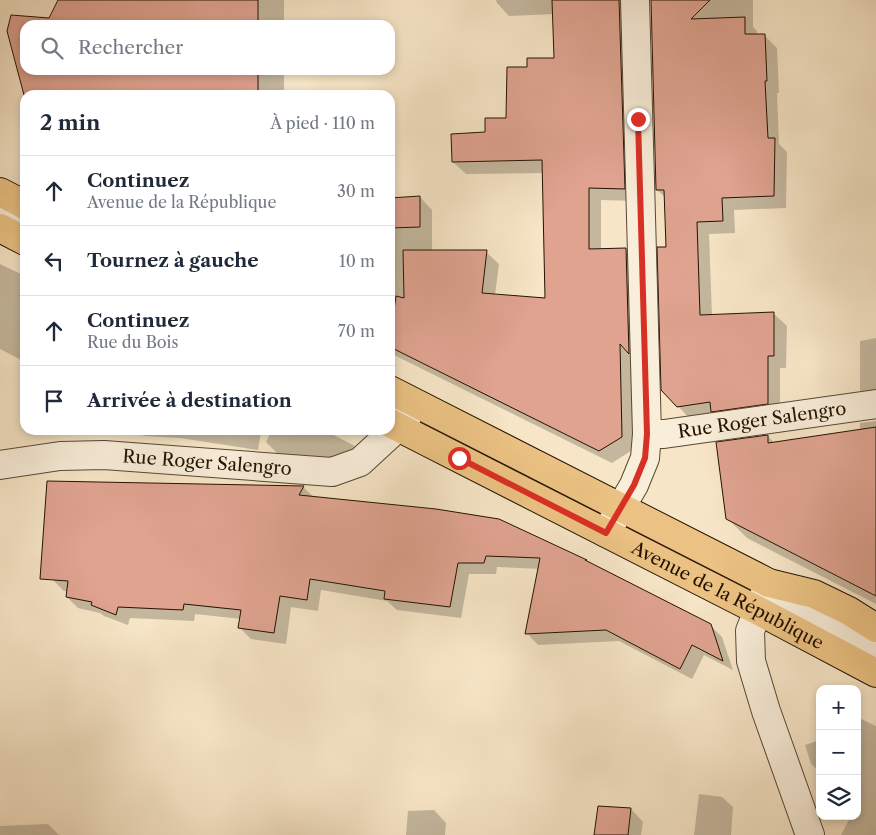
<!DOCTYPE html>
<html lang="fr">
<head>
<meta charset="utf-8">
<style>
	:root { --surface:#fff; --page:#f6f6f7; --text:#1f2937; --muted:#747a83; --line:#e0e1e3 }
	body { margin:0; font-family:"Libre Caslon Text",serif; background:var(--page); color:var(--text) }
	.controls { position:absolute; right:15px; bottom:15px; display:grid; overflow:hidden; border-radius:10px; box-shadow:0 2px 8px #0003 }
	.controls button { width:45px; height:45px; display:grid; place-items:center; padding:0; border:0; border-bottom:1px solid var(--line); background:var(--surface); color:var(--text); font:25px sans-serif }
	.stop { position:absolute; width:15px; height:15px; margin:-11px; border:4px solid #d93025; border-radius:50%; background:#fff }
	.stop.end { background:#d93025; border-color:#fff; box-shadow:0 1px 5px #0008 }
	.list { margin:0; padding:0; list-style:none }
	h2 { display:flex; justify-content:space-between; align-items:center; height:65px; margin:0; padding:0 20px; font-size:21px }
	h2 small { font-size:16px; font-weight:400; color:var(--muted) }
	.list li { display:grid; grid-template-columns:32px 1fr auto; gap:15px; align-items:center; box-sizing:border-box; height:70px; padding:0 20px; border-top:1px solid var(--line) }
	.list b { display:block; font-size:19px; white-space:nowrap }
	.list p { margin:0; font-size:16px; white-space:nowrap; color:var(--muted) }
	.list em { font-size:16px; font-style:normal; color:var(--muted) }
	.icon { flex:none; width:28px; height:28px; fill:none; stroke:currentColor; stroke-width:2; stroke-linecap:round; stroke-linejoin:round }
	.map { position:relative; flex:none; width:876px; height:835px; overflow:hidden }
	.search { position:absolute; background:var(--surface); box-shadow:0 2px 8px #0003; left:20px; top:20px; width:375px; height:55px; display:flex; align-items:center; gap:12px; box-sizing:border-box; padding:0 18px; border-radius:15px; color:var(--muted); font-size:19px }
	.panel { position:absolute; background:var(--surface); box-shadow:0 2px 8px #0003; left:20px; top:90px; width:375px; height:345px; border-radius:15px }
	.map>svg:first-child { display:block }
</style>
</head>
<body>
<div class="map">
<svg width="876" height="835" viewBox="0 0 876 835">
	<rect width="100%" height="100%" fill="#f6e5c6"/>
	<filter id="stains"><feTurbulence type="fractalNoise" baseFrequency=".004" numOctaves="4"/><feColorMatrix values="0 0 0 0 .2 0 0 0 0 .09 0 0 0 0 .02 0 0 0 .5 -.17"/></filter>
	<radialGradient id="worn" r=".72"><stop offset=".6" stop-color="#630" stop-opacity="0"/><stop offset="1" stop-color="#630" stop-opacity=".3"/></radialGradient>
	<path fill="#0003" d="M60 0H284V25H25V70H284V95H28L12 16 50 20Z
		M496 0H638L637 201 601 200V250L626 249 638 262 634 449 612 463 390 353V199L420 197 432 210V251L486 252 499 264 495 295 546 300 544 173 466 174 453 162 487 133 507 120 529 68 556 59 554 14 509 16 497 3Z
		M652 0H753V27L757 31V36L764 35 777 48 779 93H777L779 144 787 152 786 208 734 210 735 233 709 234 712 316 774 314 787 326 786 368H780V416L690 419 678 406 666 198 657 190Z
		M0 264 21 274 25 278V362L0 349Z
		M876 338V406L860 390V341Z
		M876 421V604L747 538 728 519 768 436 774 443 860 430V423Z
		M138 430H260L261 432 258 450 180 438 144 436Z
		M272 430H324L355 446 370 461 281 457 266 442Z
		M303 487 315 498 498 520 587 561 590 564 710 625 722 637 733 670 704 655 692 679 619 641 538 645 527 633 540 569 497 567 496 574H469L461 618 397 610 387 601 321 590 318 611 291 607 286 644 251 639 240 628 241 619 195 614 194 621 130 618 128 625 104 616 100 613 78 608 67 597 68 591H64L53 580Z
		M857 717 876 726V835H841L851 816H857V803L860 797 857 794Z
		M820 740V772L811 764 805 745Z
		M699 794 722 797 733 807 731 835H694Z
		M631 809 643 822 641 835H595Z
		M434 810 446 823 445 835H406L408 811Z
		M48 824 59 835H0V826Z"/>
	<path fill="#dfa390" stroke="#241200" d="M58 0H258V25H25V70H258V95H24L7 31 11 15 49 18Z
		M552 0H619L625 189 589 188V249L626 248 629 354 620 344 622 437 599 451 390 347V309L394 310 396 296 404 298 403 250H487L482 293 545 298 542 160 452 162 451 134 485 132V118H506L507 67H527V58H554Z
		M651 0H710L691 19 745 17V34H765L767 81H765L768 138H775L774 196 722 198 723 221 697 222 700 315 774 312V356H768V404L711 412 710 402 677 407 661 390 657 247H666L664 190H656Z
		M420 196V227L390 228V198Z
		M876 427V596L726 519 716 442 768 435V443Z
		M47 481 304 486 299 495 436 509 499 519 587 560H585L711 624 723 661 692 645 680 669 606 630 525 634 540 558 486 556 484 563H458L450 607 384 599 385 591 310 579 307 600 280 596 274 633 238 628 241 610 184 604 183 610 118 607 116 615 91 605 92 602 66 597 68 581 40 579Z
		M598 806 631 808 628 835H594Z"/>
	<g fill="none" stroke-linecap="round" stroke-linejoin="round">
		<g stroke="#584732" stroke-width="30">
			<g id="minor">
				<path d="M0 222 20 220 25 223"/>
				<path id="s1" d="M647 434H664L876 404"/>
				<path id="s2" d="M0 465 60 456 104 455 332 472 360 462 398 427 416 404"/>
				<path d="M606 533 634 485 645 458 647 434 635 0"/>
				<path d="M810 835 766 711 751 661 750 631 769 583 800 614 876 653"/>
			</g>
		</g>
		<g stroke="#241200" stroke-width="30">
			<g id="major">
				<path d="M0 192 25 205"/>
				<path d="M0 228 25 241"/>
				<path d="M390 390 769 583 814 594 849 611 876 628"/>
				<path id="s3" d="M390 423 757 610 876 673"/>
			</g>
		</g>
		<use href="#minor" stroke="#f9eeda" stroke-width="28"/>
		<use href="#major" stroke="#ebc283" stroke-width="28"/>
	</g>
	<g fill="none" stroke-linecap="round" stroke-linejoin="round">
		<path stroke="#d93025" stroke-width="6" d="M459 458 606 533 634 485 645 458 647 434 638 119"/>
	</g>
	<g text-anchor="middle" stroke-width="4.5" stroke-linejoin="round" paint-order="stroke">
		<g font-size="18" fill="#241200" stroke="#f9eeda">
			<text dy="6" stroke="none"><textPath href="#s1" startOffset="116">Rue Roger Salengro</textPath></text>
			<text dy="6" stroke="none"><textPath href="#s2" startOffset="208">Rue Roger Salengro</textPath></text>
			<text dy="6" stroke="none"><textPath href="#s3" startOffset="379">Avenue de la République</textPath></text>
		</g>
	</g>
	<rect width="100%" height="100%" filter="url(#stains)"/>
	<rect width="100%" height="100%" fill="url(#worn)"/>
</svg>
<div class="controls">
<button>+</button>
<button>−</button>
<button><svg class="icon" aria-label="layers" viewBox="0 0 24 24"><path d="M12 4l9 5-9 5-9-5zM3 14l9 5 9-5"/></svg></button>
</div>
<div class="stop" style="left:459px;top:458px"></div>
<div class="stop end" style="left:638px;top:119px"></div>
<div class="search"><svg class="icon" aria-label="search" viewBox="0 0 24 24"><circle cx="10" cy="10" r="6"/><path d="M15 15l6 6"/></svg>Rechercher</div>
<section class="panel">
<h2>2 min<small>À pied · 110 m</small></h2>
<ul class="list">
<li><svg class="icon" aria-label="ahead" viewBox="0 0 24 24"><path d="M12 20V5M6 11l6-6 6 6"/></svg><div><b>Continuez</b><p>Avenue de la République</p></div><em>30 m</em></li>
<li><svg class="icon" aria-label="left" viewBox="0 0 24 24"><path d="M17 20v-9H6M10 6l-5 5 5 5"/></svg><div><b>Tournez à gauche</b></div><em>10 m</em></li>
<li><svg class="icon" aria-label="ahead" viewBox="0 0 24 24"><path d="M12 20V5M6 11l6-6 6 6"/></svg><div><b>Continuez</b><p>Rue du Bois</p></div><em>70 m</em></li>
<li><svg class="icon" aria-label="arrive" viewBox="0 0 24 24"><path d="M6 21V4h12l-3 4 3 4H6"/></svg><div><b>Arrivée à destination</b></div></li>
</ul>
</section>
</div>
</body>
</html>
